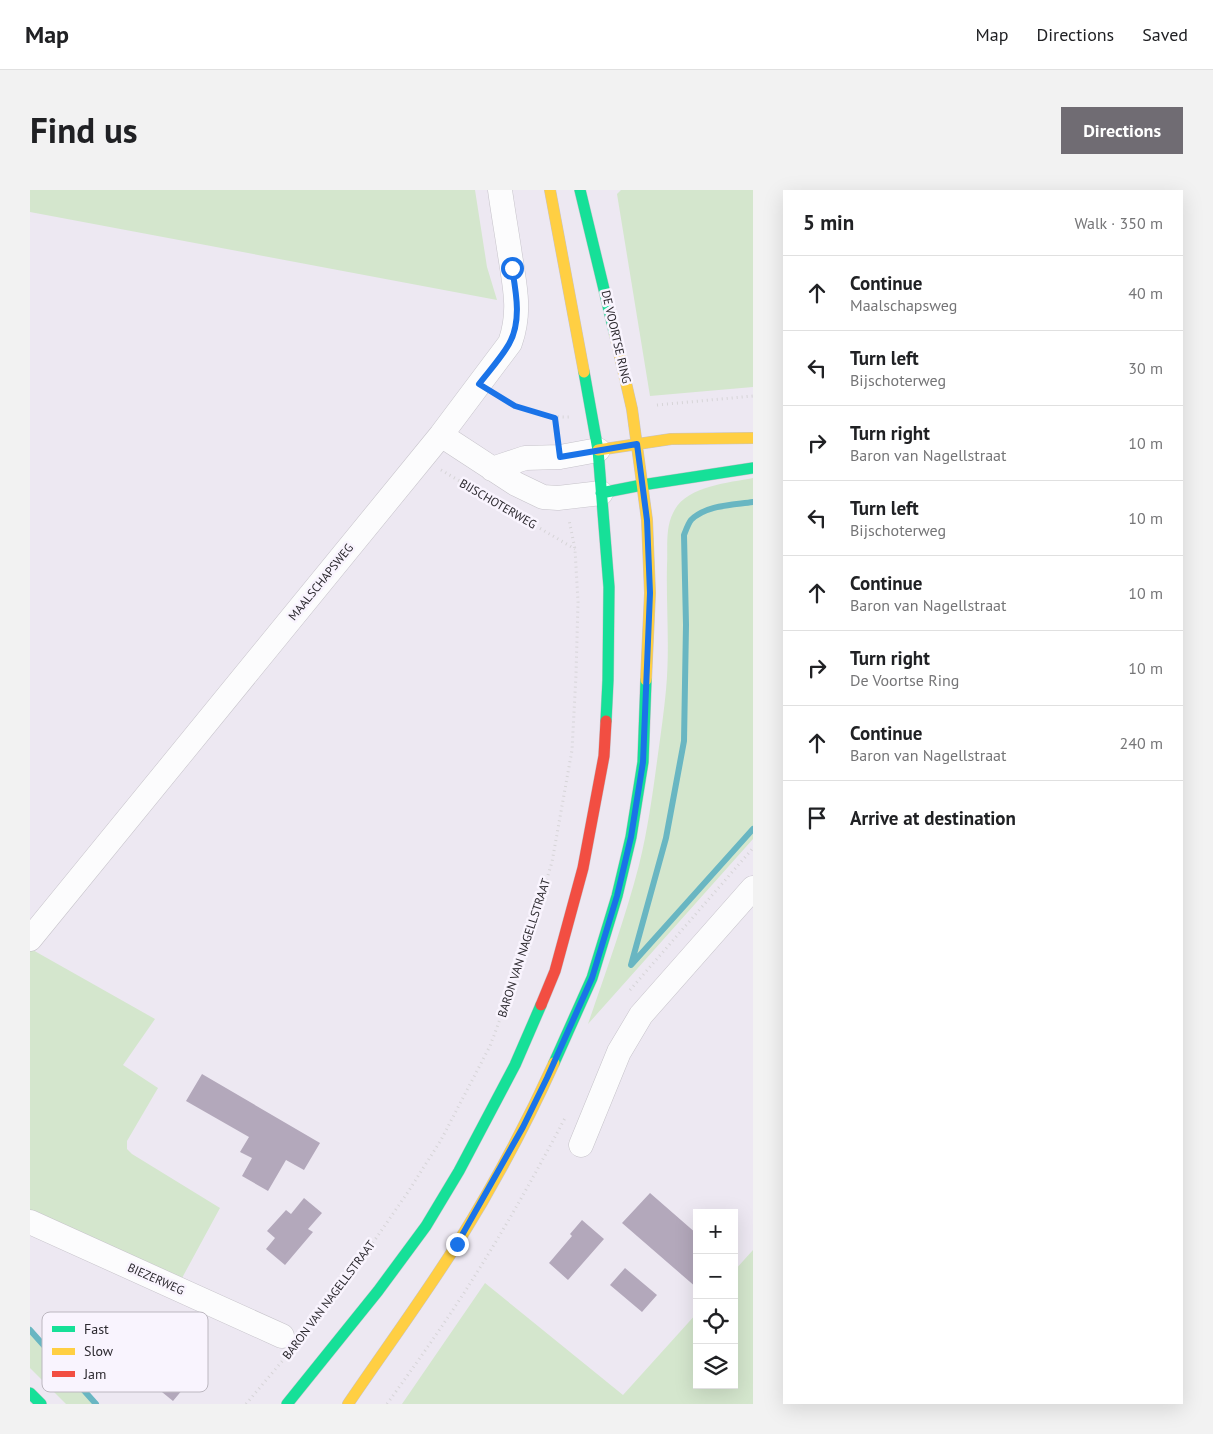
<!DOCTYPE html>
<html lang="en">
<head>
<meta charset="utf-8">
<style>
	:root { --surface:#fff; --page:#f2f2f2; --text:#202124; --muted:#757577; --line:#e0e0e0; --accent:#706c73 }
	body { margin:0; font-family:"PT Sans",sans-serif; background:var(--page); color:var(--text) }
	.controls { position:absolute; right:15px; bottom:15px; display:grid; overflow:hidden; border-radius:0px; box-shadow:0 5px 20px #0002 }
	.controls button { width:45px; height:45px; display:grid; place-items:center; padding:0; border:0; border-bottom:1px solid var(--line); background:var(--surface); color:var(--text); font:25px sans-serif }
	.stop { position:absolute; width:15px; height:15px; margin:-11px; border:4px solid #1a73e8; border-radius:50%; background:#fff }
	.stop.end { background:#1a73e8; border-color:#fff; box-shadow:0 1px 5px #0008 }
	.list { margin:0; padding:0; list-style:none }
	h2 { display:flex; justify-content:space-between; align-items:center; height:65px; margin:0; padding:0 20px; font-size:21px }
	h2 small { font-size:16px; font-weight:400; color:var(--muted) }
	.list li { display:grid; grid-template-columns:32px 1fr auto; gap:15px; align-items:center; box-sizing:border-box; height:75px; padding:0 20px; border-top:1px solid var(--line) }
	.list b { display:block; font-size:19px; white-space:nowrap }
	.list p { margin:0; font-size:16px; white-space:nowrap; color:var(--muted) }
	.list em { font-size:16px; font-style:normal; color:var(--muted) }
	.icon { flex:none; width:28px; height:28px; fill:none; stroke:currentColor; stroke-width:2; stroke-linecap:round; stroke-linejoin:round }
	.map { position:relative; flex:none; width:723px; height:1214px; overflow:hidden; border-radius:0px }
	header { display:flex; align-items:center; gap:30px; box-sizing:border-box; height:70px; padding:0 25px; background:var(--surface); border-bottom:1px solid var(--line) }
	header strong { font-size:24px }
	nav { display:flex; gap:28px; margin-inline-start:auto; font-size:18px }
	.intro { display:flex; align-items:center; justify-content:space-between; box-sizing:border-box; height:120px; padding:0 30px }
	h1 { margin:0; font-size:35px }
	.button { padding:12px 22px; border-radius:0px; background:var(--accent); color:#fff; font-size:18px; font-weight:700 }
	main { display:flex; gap:30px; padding:0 30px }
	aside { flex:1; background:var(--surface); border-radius:0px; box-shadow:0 5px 20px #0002 }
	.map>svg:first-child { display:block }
</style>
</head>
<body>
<header>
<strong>Map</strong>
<nav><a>Map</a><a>Directions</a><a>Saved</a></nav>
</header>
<div class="intro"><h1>Find us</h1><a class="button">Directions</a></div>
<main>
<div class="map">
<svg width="723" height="1214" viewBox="0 0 723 1214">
	<rect width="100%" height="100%" fill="#ede8f2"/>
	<path fill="#d4e6cd" d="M0 0H445L457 77 467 110 0 22Z
		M591 0H723V197L620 206 587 4Z
		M723 288V649L558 834C576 781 595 729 609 675 618 639 623 601 628 564 631 542 634 521 636 500 640 458 636 416 637 375 638 358 635 339 643 323 655 296 698 293 723 288Z
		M1 759 125 829 93 875 128 898 97 951V959L102 964 190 1018 152 1088 0 1022V760Z
		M723 1060V1214H372L455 1093 593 1205 667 1123V1195H704V1081Z
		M0 1136 68 1214H36L0 1178Z"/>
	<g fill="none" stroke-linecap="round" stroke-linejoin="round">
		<path stroke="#69b6c2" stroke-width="6" d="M723 312C703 315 676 315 661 330 658 334 656 340 654 345L656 435 654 551 636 648 601 775 723 639
			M0 1140 66 1214"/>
	</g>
	<path fill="#b3a8bb" d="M172 884 290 953 274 980 256 970 238 1001 212 986 222 968 210 962 219 947 156 911Z
		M620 1003 667 1044V1098L592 1033Z
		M274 1008 292 1023 278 1039 283 1042 255 1075 236 1059 245 1048 237 1041 256 1020 261 1024Z
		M552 1030 574 1049 538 1090 519 1073 542 1046 540 1044Z
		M595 1078 627 1105 612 1122 580 1095Z
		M119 1135 136 1149 138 1147 153 1159 155 1176 152 1177 153 1199 143 1211 127 1198 132 1192 131 1186H128L126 1182 127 1179 130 1178V1171L105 1151Z"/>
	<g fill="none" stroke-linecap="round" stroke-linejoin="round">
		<g stroke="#c6c3ca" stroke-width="25">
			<path id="street" d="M411 245 486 294 513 307 528 308 571 303
				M462 279 495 268 530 267 568 260
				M0 749 411 245 480 153C491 122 485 97 480 65 477 44 473 22 470 0
				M551 955 589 862 611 825 723 698
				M0 1032 252 1146"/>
		</g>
		<g stroke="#c6c3ca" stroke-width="12">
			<path id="fast" d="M550 0 585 145
				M554 182 568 260 579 397 578 490 576 531
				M571 303 612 295 723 278
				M524 873 562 788 587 706 601 647 613 572 616 490
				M0 1203 11 1214
				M257 1214 348 1101 396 1036 429 981 485 875 511 815"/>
		</g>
		<g stroke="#c6c3ca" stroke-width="12">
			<path id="slow" d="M520 0 554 182
				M585 145 602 219 617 330 620 403 616 490
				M568 260 641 249 723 248
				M318 1214C354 1161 393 1108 427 1054 463 996 496 935 524 873"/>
		</g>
		<g stroke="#c6c3ca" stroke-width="12">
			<path id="jam" d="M511 815 525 781 553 678 574 566 576 531"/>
		</g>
		<path stroke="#d6d4d7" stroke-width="3" stroke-dasharray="1 4" stroke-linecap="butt" d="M467 205C489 218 513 228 539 227
			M627 215 723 206
			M525 227 527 244
			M411 280 545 359
			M600 800 723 658
			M274 1145 331 1070 378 1002 411 950 460 856 493 768 522 672 542 560 546 485 548 412 545 359 539 330
			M216 1214 254 1169
			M357 1214C375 1189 393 1164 410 1139 456 1072 497 1000 535 928"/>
		<use href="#street" stroke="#fcfcfd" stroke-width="24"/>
		<use href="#fast" stroke="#16e098" stroke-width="11"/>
		<use href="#slow" stroke="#ffcf43" stroke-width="11"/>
		<use href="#jam" stroke="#f24e42" stroke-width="11"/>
	</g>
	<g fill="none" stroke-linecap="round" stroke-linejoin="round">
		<path stroke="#1a73e8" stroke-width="6" d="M427 1054 493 937 517 888 562 788 587 706 601 647 613 572 620 403 617 330 607 254 530 267 525 228 485 216 449 194C459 181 471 168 479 154 492 131 486 102 482 78"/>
	</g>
	<g text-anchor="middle" stroke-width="5" stroke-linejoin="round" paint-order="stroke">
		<g font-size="12" fill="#2c292f" stroke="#f9f4fe">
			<text transform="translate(586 147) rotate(77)" y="4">DE VOORTSE RING</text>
			<text transform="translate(468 314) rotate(30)" y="4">BIJSCHOTERWEG</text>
			<text transform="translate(291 392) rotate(-51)" y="4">MAALSCHAPSWEG</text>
			<text transform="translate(494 758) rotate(-72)" y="4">BARON VAN NAGELLSTRAAT</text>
			<text transform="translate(126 1089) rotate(24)" y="4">BIEZERWEG</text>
			<text transform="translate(299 1110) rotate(-53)" y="4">BARON VAN NAGELLSTRAAT</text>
		</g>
	</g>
	<rect x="12" y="1122" width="166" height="80" rx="8" fill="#f9f4fe" stroke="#bcb7c0" stroke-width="1"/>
	<rect x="22" y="1136" width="23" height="6" fill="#16e098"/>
	<rect x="22" y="1158" width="23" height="7" fill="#ffcf43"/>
	<rect x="22" y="1181" width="23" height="6" fill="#f24e42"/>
	<g font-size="14" fill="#2c292f">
		<text x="54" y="1144">Fast</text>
		<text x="54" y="1166">Slow</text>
		<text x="54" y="1189">Jam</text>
	</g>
</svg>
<div class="controls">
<button>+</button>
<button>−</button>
<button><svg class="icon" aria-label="locate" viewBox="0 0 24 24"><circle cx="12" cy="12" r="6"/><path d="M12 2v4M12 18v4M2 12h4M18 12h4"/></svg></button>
<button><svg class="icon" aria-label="layers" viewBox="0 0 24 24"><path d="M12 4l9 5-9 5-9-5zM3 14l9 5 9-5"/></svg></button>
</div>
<div class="stop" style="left:482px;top:78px"></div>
<div class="stop end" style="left:427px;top:1054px"></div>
</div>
<aside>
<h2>5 min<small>Walk · 350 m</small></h2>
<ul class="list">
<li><svg class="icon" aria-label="ahead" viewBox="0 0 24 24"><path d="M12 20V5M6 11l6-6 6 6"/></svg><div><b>Continue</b><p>Maalschapsweg</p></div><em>40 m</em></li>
<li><svg class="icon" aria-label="left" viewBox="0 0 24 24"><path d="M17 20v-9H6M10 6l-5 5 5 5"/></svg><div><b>Turn left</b><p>Bijschoterweg</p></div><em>30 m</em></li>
<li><svg class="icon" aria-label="right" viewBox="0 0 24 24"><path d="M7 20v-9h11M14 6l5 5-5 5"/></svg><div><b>Turn right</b><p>Baron van Nagellstraat</p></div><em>10 m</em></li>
<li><svg class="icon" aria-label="left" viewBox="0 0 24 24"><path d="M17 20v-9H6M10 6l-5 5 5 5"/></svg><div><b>Turn left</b><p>Bijschoterweg</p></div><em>10 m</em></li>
<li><svg class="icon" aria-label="ahead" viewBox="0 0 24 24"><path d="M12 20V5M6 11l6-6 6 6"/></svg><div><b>Continue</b><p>Baron van Nagellstraat</p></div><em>10 m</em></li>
<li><svg class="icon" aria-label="right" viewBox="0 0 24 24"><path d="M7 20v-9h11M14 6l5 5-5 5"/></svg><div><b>Turn right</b><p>De Voortse Ring</p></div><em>10 m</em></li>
<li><svg class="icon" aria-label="ahead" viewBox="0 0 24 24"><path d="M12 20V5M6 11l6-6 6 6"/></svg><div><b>Continue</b><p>Baron van Nagellstraat</p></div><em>240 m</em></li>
<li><svg class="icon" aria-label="arrive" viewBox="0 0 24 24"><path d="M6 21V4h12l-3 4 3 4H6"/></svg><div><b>Arrive at destination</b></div></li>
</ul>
</aside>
</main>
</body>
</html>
